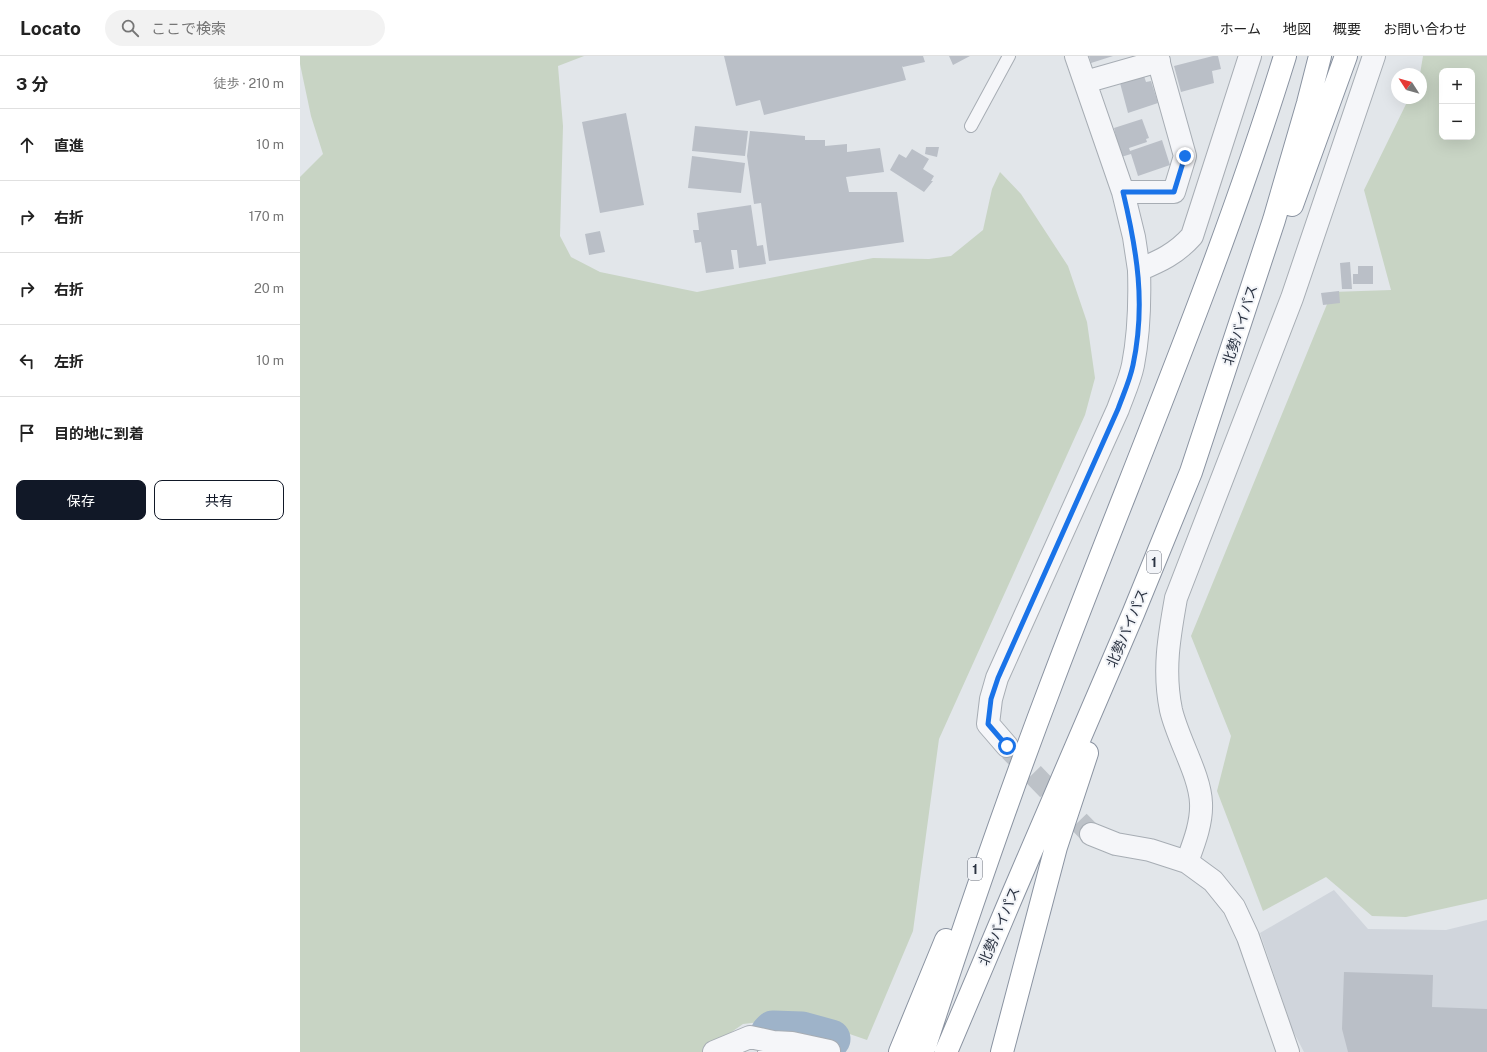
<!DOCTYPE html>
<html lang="ja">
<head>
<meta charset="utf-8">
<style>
	:root { --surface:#fff; --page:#f2f2f2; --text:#222; --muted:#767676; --line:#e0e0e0; --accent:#111827 }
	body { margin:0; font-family:"Public Sans","Noto Sans JP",sans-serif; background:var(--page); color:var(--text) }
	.controls { position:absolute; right:12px; top:12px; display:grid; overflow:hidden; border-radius:8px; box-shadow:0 4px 16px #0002 }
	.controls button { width:36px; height:36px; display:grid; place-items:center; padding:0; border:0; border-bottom:1px solid var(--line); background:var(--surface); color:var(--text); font:20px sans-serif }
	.compass { position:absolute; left:1091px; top:12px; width:36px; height:36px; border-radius:50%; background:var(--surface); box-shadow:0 4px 16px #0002; rotate:306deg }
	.stop { position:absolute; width:12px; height:12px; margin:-9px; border:3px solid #1a73e8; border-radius:50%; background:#fff }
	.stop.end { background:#1a73e8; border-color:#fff; box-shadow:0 1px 4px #0008 }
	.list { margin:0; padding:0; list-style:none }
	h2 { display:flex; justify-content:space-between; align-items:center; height:52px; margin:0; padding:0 16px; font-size:17px }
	h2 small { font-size:13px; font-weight:400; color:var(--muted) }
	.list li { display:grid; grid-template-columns:26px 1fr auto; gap:12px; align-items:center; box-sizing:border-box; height:72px; padding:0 16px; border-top:1px solid var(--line) }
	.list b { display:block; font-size:15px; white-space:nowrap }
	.list em { font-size:13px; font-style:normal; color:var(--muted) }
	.actions { display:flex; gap:8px; padding:12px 16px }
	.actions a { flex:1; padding:9px 0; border:1px solid var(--accent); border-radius:8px; text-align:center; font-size:14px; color:var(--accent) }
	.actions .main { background:var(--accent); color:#fff }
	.icon { flex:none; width:22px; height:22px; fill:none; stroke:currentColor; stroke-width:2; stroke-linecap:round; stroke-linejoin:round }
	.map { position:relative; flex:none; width:1187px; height:996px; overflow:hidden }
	header { display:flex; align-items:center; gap:24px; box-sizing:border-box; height:56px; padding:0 20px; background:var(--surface); border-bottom:1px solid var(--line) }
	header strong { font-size:19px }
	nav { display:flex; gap:22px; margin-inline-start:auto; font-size:14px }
	.search { width:280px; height:36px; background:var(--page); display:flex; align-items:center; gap:10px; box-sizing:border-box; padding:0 14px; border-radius:22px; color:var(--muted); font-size:15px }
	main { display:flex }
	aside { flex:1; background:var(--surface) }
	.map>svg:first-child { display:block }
</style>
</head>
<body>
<header>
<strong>Locato</strong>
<div class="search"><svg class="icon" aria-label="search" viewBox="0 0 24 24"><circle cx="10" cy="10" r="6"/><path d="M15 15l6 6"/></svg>ここで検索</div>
<nav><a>ホーム</a><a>地図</a><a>概要</a><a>お問い合わせ</a></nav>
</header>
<main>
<aside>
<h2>3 分<small>徒歩 · 210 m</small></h2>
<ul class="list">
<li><svg class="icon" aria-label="ahead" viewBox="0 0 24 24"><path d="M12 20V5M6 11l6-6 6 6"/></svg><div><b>直進</b></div><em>10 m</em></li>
<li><svg class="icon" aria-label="right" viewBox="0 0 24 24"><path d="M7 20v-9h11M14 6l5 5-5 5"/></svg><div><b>右折</b></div><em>170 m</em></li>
<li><svg class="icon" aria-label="right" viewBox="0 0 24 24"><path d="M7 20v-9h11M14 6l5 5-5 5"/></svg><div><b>右折</b></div><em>20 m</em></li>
<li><svg class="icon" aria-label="left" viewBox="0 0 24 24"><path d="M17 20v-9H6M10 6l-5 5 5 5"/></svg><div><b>左折</b></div><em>10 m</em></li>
<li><svg class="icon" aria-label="arrive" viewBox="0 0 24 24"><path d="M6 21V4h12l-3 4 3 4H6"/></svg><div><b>目的地に到着</b></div></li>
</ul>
<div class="actions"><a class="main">保存</a><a>共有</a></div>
</aside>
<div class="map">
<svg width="1187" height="996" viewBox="0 0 1187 996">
	<rect width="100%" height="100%" fill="#e2e6ea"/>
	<path fill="#d0d5dc" d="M1034 834 1068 873 1146 874 1187 864V996H1004L992 973 960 877Z"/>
	<path fill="#c8d4c4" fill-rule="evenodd" d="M0 0H284L258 10 263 70 260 180 271 201 300 216 397 236 573 202 629 203 651 200 683 174 692 133 700 116 721 138 768 210 787 266 795 322 785 359 639 683 613 875 567 984 509 964 468 965 443 968 403 996H0V121L23 98 11 60 0 8Z
		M1123 0H1187V843L1106 861 1072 860 1026 821 963 855 917 735 931 680 891 580 1032 236 1091 234 1064 134 1109 42H1121L1120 18ZM1142 15H1172V81H1142Z"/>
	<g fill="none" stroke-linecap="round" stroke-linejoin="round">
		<path stroke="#9eb3c9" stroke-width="39" d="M470 977 473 974 502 975 531 983"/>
	</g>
	<path fill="#babfc7" d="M424 0H623L625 6 603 11 602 10 606 24 464 59 460 44 436 50Z
		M649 0H670L653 9Z
		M789 0H813L791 7Z
		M913 0H918L921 13 912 15 914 27 881 36 874 10Z
		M844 20 846 26 851 25 858 47 828 57 820 27Z
		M326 57 344 149 300 157 282 66Z
		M842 63 849 82 846 83 847 86 829 92 830 95 862 84 870 109 838 120 831 98 821 101 814 72Z
		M395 70 448 75 445 100 392 95Z
		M450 75 505 80V84H525V90L547 88V96L580 92 584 116 546 121 549 136H597L604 186 469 205 461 147 454 148 447 100Z
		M626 91H639L637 101 625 98Z
		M612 93 629 103 623 113 634 120 631 125H633L624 136 590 114 599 98 606 102Z
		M392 100 445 107 441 137 388 132Z
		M451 149 457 190 463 189 466 208 439 212 437 194H431L434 213 406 217 401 186 395 187 393 174H399L397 157Z
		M300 175 305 196 289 199 285 178Z
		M1050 206 1052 233H1042L1040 207Z
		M1058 210H1073V228H1053V218H1058Z
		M1039 235 1040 247 1023 249 1021 237Z
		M1044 916 1133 919 1132 951 1187 953V996H1048L1042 973Z"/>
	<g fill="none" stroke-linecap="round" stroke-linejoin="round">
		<path stroke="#bdc2c8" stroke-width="22" stroke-dasharray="22 11" stroke-linecap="butt" d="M710 694 791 778"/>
		<g stroke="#a7adb4" stroke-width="14">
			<path id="service" d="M671 70 709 0"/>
		</g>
		<g stroke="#a7adb4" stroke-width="24">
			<path id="minor" d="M776 0 823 136 834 181 839 214
				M785 26 859 5
				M823 136H874L885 100 857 0
				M473 986 492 987 529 995
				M414 996 450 981 473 986 469 996"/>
		</g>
		<g stroke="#a7adb4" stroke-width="24">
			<path id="tertiary" d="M707 690 688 668 691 643 697 622 818 353C823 339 830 324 833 309 839 278 840 246 839 214 860 205 876 198 892 180L950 0
				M791 778 816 788 850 794 887 806 913 825 934 851 948 881 988 996
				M887 806C894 787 902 767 901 747 900 719 878 684 871 654 863 615 869 581 876 542L992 242 1074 0"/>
		</g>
		<g stroke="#8a93a1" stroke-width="24">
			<path id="trunk" d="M992 149 1046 0
				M600 996 646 884
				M623 996C663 873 705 750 751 629 830 419 919 214 985 0
				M646 996 712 840 833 558 891 416 974 164 1008 47 1020 0
				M702 996 756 791 787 697"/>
		</g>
		<use href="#service" stroke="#f5f6f9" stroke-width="12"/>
		<use href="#minor" stroke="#f5f6f9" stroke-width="22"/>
		<use href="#tertiary" stroke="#f5f6f9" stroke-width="22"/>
		<use href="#trunk" stroke="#fff" stroke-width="22"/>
	</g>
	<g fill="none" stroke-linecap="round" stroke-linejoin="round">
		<path stroke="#1a73e8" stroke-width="5" d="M707 690 688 668 691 643 698 622 818 353C823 339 830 324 833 309 846 248 837 195 823 136H874L885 100"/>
	</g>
	<g text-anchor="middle" stroke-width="4" stroke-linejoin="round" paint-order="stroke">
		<g fill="#f2f4f8" stroke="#676d79" stroke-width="1">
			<rect x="847" y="495" width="14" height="22" rx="3"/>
			<rect x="668" y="802" width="14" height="22" rx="3"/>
		</g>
		<g font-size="13" font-weight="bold" fill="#2b3342">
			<text x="854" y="511">1</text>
			<text x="675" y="818">1</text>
		</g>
		<g font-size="14" fill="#2b3342" stroke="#f2f4f8">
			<text transform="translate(940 269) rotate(-72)" y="5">北勢バイパス</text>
			<text transform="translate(827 572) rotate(-67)" y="5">北勢バイパス</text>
			<text transform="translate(699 870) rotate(-67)" y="5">北勢バイパス</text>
		</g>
	</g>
</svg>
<div class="controls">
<button>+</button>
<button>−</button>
</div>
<svg class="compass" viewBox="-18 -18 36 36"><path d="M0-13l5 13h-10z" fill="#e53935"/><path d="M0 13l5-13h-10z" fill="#767676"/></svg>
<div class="stop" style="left:707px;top:690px"></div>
<div class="stop end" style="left:885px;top:100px"></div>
</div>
</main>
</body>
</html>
